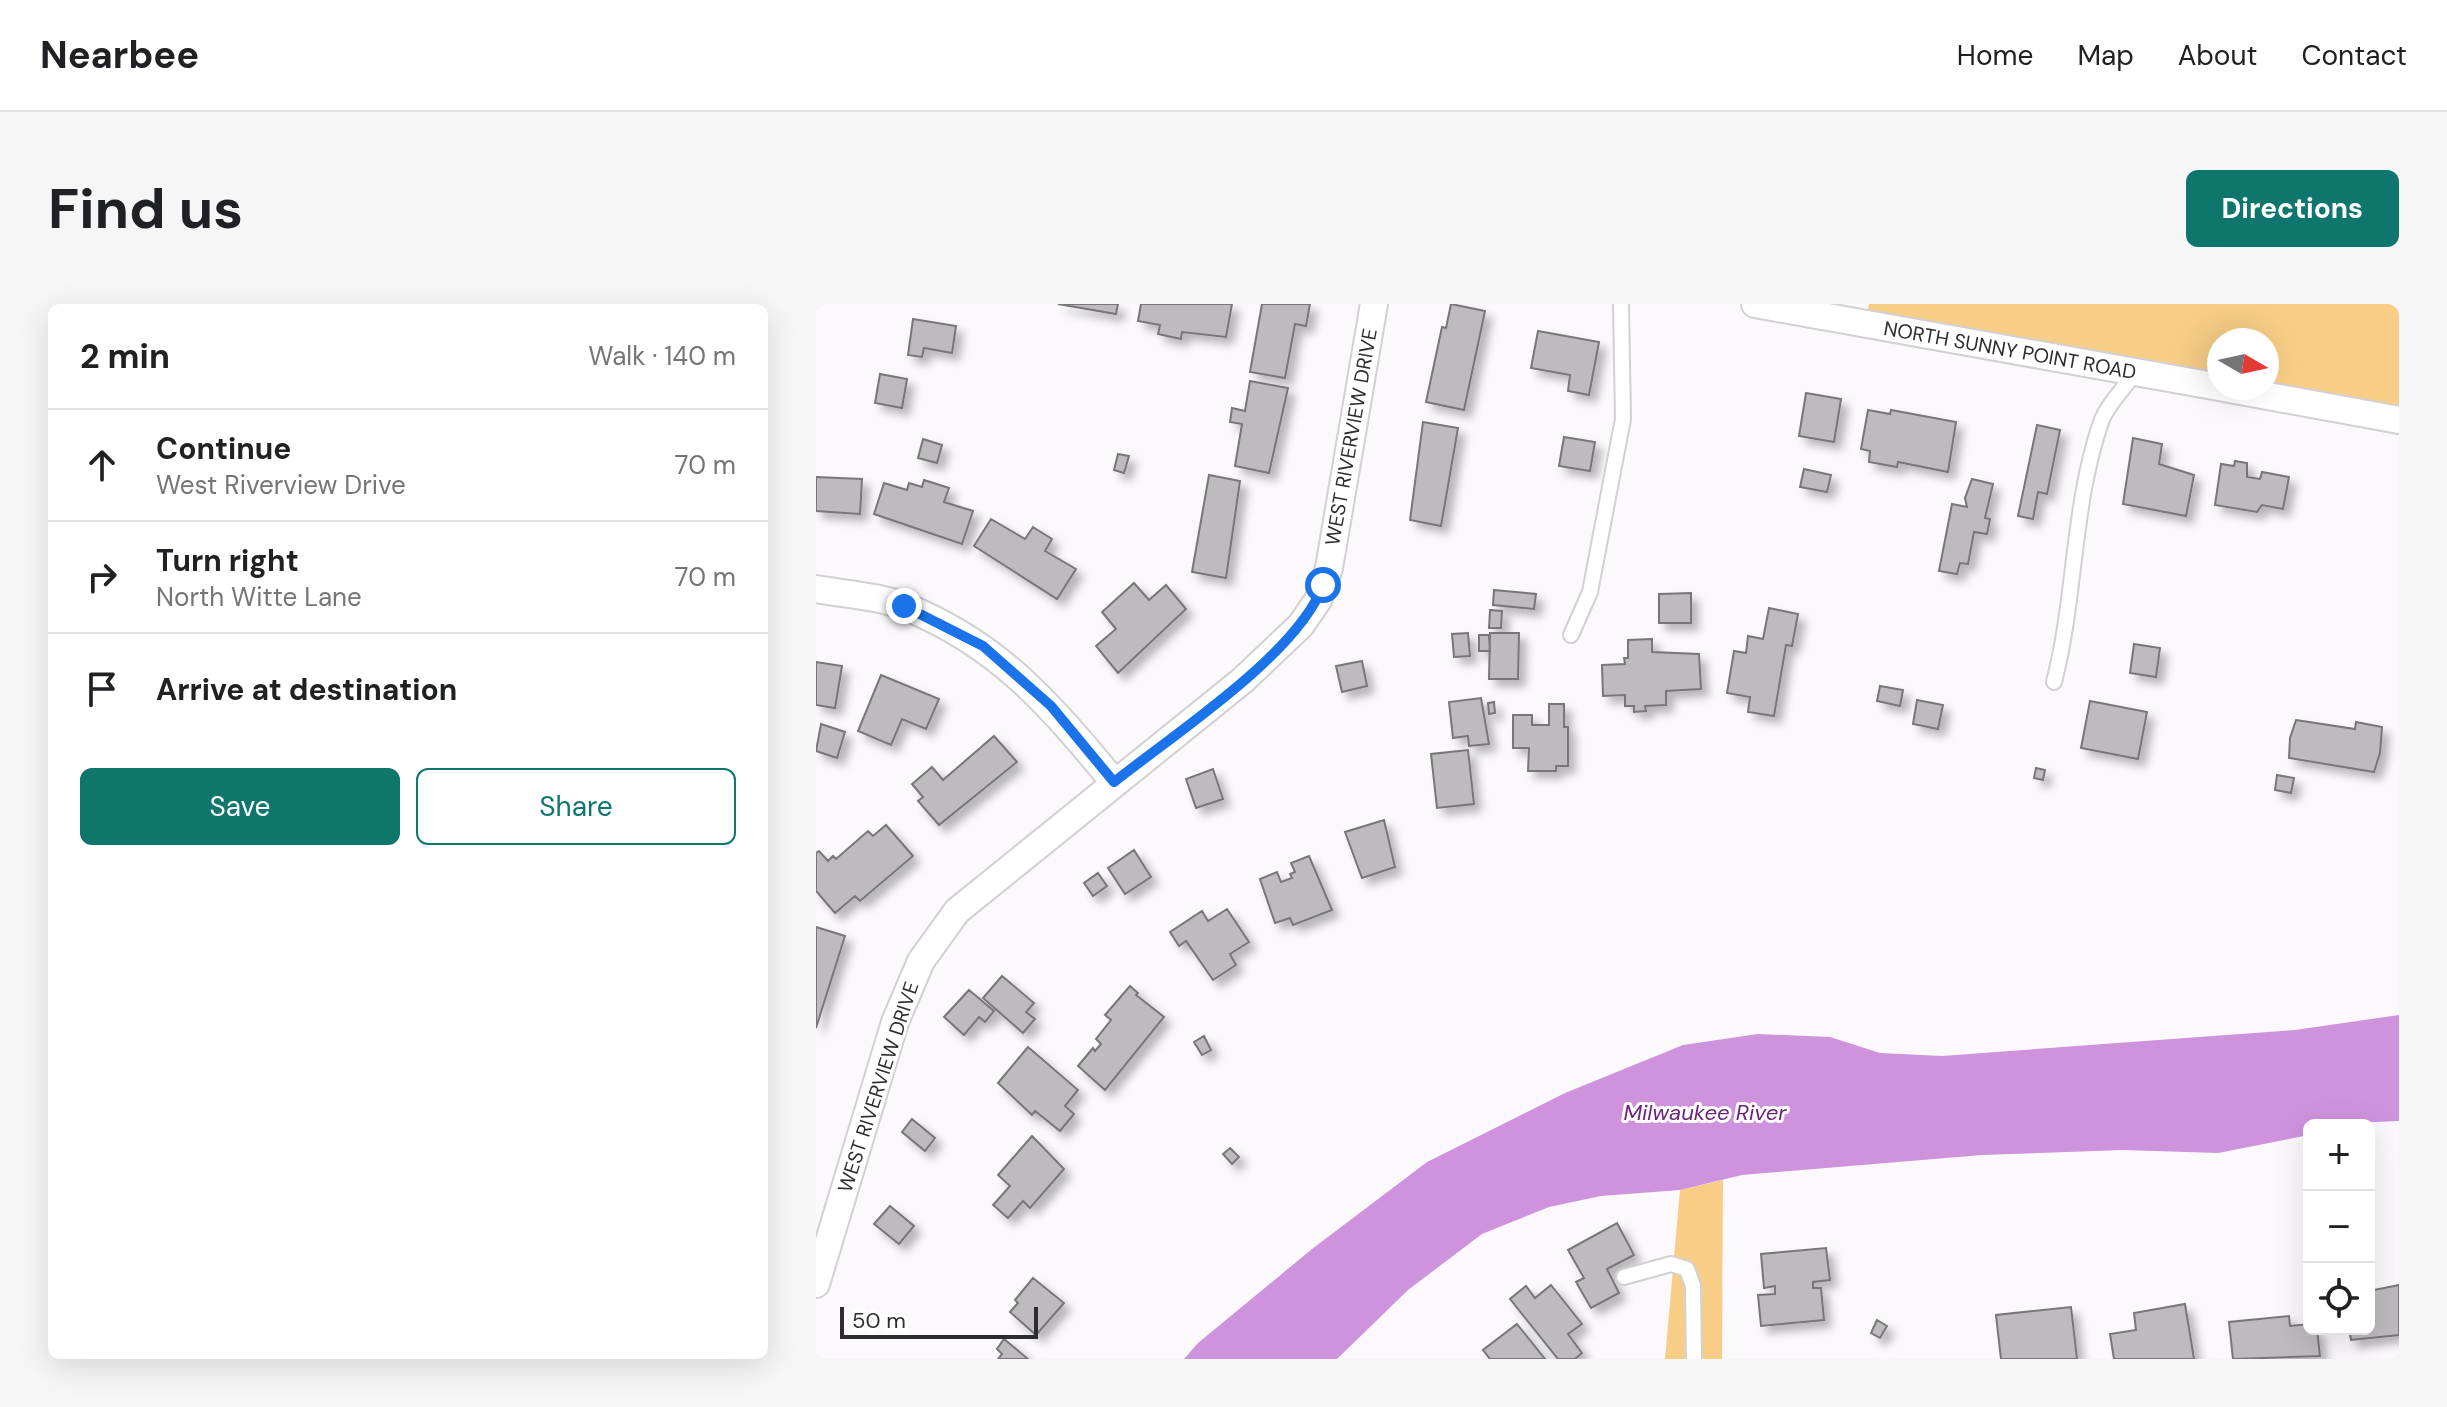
<!DOCTYPE html>
<html lang="en">
<head>
<meta charset="utf-8">
<style>
	:root { --surface:#fff; --page:#f6f6f6; --text:#202124; --muted:#757577; --line:#e0e0e0; --accent:#0f766e }
	body { margin:0; font-family:"DM Sans",sans-serif; background:var(--page); color:var(--text) }
	.controls { position:absolute; right:24px; bottom:24px; display:grid; overflow:hidden; border-radius:12px; box-shadow:0 8px 32px #0002 }
	.controls button { width:72px; height:72px; display:grid; place-items:center; padding:0; border:0; border-bottom:2px solid var(--line); background:var(--surface); color:var(--text); font:40px sans-serif }
	.compass { position:absolute; left:1391px; top:24px; width:72px; height:72px; border-radius:50%; background:var(--surface); box-shadow:0 8px 32px #0002; rotate:99deg }
	.scale { position:absolute; left:24px; bottom:20px; width:198px; box-sizing:border-box; padding-left:8px; border:4px solid #2d2c2e; border-top:0; font-size:22px; line-height:28px; white-space:nowrap; color:#2d2c2e; -webkit-text-stroke:6px #fff; paint-order:stroke }
	.stop { position:absolute; width:24px; height:24px; margin:-18px; border:6px solid #1a73e8; border-radius:50%; background:#fff }
	.stop.end { background:#1a73e8; border-color:#fff; box-shadow:0 2px 8px #0008 }
	.list { margin:0; padding:0; list-style:none }
	h2 { display:flex; justify-content:space-between; align-items:center; height:104px; margin:0; padding:0 32px; font-size:34px }
	h2 small { font-size:26px; font-weight:400; color:var(--muted) }
	.list li { display:grid; grid-template-columns:52px 1fr auto; gap:24px; align-items:center; box-sizing:border-box; height:112px; padding:0 32px; border-top:2px solid var(--line) }
	.list b { display:block; font-size:30px; white-space:nowrap }
	.list p { margin:0; font-size:26px; white-space:nowrap; color:var(--muted) }
	.list em { font-size:26px; font-style:normal; color:var(--muted) }
	.actions { display:flex; gap:16px; padding:24px 32px }
	.actions a { flex:1; padding:18px 0; border:2px solid var(--accent); border-radius:12px; text-align:center; font-size:28px; color:var(--accent) }
	.actions .main { background:var(--accent); color:#fff }
	.icon { flex:none; width:44px; height:44px; fill:none; stroke:currentColor; stroke-width:2; stroke-linecap:round; stroke-linejoin:round }
	.map { position:relative; flex:none; width:1583px; height:1055px; overflow:hidden; border-radius:12px }
	header { display:flex; align-items:center; gap:48px; box-sizing:border-box; height:112px; padding:0 40px; background:var(--surface); border-bottom:2px solid var(--line) }
	header strong { font-size:38px }
	nav { display:flex; gap:44px; margin-inline-start:auto; font-size:28px }
	.intro { display:flex; align-items:center; justify-content:space-between; box-sizing:border-box; height:192px; padding:0 48px }
	h1 { margin:0; font-size:56px }
	.button { padding:20px 36px; border-radius:12px; background:var(--accent); color:#fff; font-size:28px; font-weight:700 }
	main { display:flex; gap:48px; padding:0 48px }
	aside { flex:1; background:var(--surface); border-radius:12px; box-shadow:0 8px 32px #0002 }
	.map>svg:first-child { display:block }
</style>
</head>
<body>
<header>
<strong>Nearbee</strong>
<nav><a>Home</a><a>Map</a><a>About</a><a>Contact</a></nav>
</header>
<div class="intro"><h1>Find us</h1><a class="button">Directions</a></div>
<main>
<aside>
<h2>2 min<small>Walk · 140 m</small></h2>
<ul class="list">
<li><svg class="icon" aria-label="ahead" viewBox="0 0 24 24"><path d="M12 20V5M6 11l6-6 6 6"/></svg><div><b>Continue</b><p>West Riverview Drive</p></div><em>70 m</em></li>
<li><svg class="icon" aria-label="right" viewBox="0 0 24 24"><path d="M7 20v-9h11M14 6l5 5-5 5"/></svg><div><b>Turn right</b><p>North Witte Lane</p></div><em>70 m</em></li>
<li><svg class="icon" aria-label="arrive" viewBox="0 0 24 24"><path d="M6 21V4h12l-3 4 3 4H6"/></svg><div><b>Arrive at destination</b></div></li>
</ul>
<div class="actions"><a class="main">Save</a><a>Share</a></div>
</aside>
<div class="map">
<svg width="1583" height="1055" viewBox="0 0 1583 1055">
	<defs>
		<filter id="shadow"><feDropShadow dx="7" dy="7" stdDeviation="4" flood-color="#0004"/></filter>
	</defs>
	<rect width="100%" height="100%" fill="#fbf9fc"/>
	<path fill="#f8ce86" d="M1053 0H1583V108L1451 84V36H1403V75L1051 9Z
		M907 876 906 1055H849L864 886Z"/>
	<path fill="#cf93de" d="M1583 711V817L1493 821V831L1402 849 1307 846 1166 851 926 871 864 886 785 892 733 903 666 930 592 986 521 1055H368L382 1039 496 945 611 858 749 789 867 741 942 730 1014 733 1064 749 1126 752 1479 726Z"/>
	<path fill="#bebbbe" stroke="#787679" stroke-width="2" filter="url(#shadow)" d="M242 0H302L300 10Z
		M325 0H416L410 33 366 28 365 35 342 30 344 21 322 17Z
		M446 0H494L490 22 479 20 469 74 434 68Z
		M635 0 669 7 648 106 610 98 626 23 630 24Z
		M97 15 140 22 136 49 108 44 106 53 92 51Z
		M722 27 783 38 773 91 752 87 754 71 715 64Z
		M64 70 91 75 86 104 59 99Z
		M434 77 472 84 453 169 419 162 426 120 414 118 416 104 429 107Z
		M990 89 1025 95 1018 138 983 132Z
		M1052 106 1074 110 1075 106 1140 118 1132 168 1082 158 1081 163 1053 158 1054 147 1045 145Z
		M607 118 642 124 625 222 594 216Z
		M1221 121 1244 126 1231 190 1222 188 1217 215 1202 212Z
		M748 133 779 138 774 167 743 162Z
		M1317 134 1346 140 1343 160 1378 171 1370 212 1307 200Z
		M107 135 126 141 121 159 102 154Z
		M302 150 313 152 308 169 298 166Z
		M1419 157 1431 159V173L1444 175 1446 168 1473 173 1467 205 1446 201 1441 208 1399 201 1405 160 1418 162Z
		M988 165 1015 171 1011 188 984 183Z
		M393 171 424 177 410 274 376 268Z
		M0 173 46 175 44 210 0 207Z
		M1156 175 1177 180 1169 214 1174 215 1171 230 1158 228 1152 260 1144 259 1141 270 1123 267 1136 200 1151 203 1149 194Z
		M108 176 133 184 128 198 157 207 146 240 58 210 68 179 91 186 93 179 106 183Z
		M175 215 209 235 217 223 236 235 229 247 260 265 241 295 158 242Z
		M318 279 333 296 350 281 370 305 302 369 280 342 300 325 286 308Z
		M678 286 720 290 718 305 677 301Z
		M875 289V319H843V290Z
		M953 304 982 310 976 342 970 341 958 412 932 408 934 393 911 389 918 347 930 349 932 332 947 335Z
		M674 306 686 307 685 324H673Z
		M652 329 654 352 638 353 636 330Z
		M674 329H703L702 375H673Z
		M663 331H673L674 347H663Z
		M836 335V348L883 350 885 385 850 387V401L829 402 830 407 818 408V402H809V391L787 392 786 361 809 360 808 354H812V336Z
		M1318 340 1344 344 1340 373 1314 369Z
		M546 357 551 382 526 388 520 362Z
		M0 358 26 362 19 404 0 401Z
		M65 371 123 395 110 425 86 415 75 441 42 427Z
		M1064 382 1087 386 1084 402 1061 397Z
		M665 394 673 440 653 442 652 432 637 434 633 398Z
		M1101 396 1127 401 1122 425 1097 420Z
		M1274 397 1331 408 1322 455 1265 444Z
		M678 398 679 409 673 410 672 399Z
		M733 400H748V423H752V462H740V467H712L713 444H697V411H716V421H733Z
		M1480 416 1539 425 1540 418 1566 423 1564 449 1558 468 1473 454 1474 434Z
		M5 420 29 428 21 454 0 447Z
		M178 432 201 458 123 521 102 497 107 493 96 480 116 463 127 476Z
		M652 446 658 500 621 504 615 450Z
		M1220 464 1229 466 1227 476 1218 474Z
		M397 465 407 495 380 504 370 475Z
		M1461 471 1478 474 1475 489 1459 486Z
		M568 516 579 563 546 574 529 528Z
		M70 521 97 552 44 597 39 592 19 609 0 587V549L3 547 12 557 17 552 20 555 52 527 57 532Z
		M318 546 335 573 309 590 292 564Z
		M493 552 516 606 477 621 474 614 459 619 444 575 461 568 465 578 476 574 474 570 479 568 475 559Z
		M282 569 291 582 277 592 268 579Z
		M411 605 433 638 414 650 420 661 397 676 370 637 363 642 354 628 386 607 392 617Z
		M0 623 29 632 0 724Z
		M186 672 218 699 210 708 219 715 207 729 167 694Z
		M314 682 322 689 320 691 348 713 289 786 262 762 277 744 279 747 285 740 280 735 295 716 289 711Z
		M153 686 178 707 169 718 163 713 148 731 128 713Z
		M388 732 395 746 386 751 378 738Z
		M212 743 262 786 249 802 258 810 244 827 219 807 216 811 182 779Z
		M96 815 119 834 109 847 86 828Z
		M216 832 248 865 214 904 207 897 192 914 177 901 194 882 182 871Z
		M414 844 423 853 416 860 407 850Z
		M74 902 98 922 83 940 58 920Z
		M801 919 818 951 791 965 803 989 775 1004 760 978 768 974 752 946Z
		M1010 944 1014 976 997 978V984H1005L1008 1016 945 1022 942 991 959 990V982L948 984 945 950Z
		M217 974 248 999 220 1031 194 1008 202 999 199 996Z
		M735 981 766 1020 752 1030 766 1049 759 1055H742L694 995 710 982 719 994Z
		M1583 981V1031L1535 1036 1533 1025H1553V987Z
		M1369 1000 1378 1055H1298L1294 1030 1320 1026 1318 1009Z
		M1255 1003 1261 1055H1185L1180 1011Z
		M1473 1012 1474 1022 1493 1020V1025H1501L1504 1052 1417 1055 1413 1018Z
		M1061 1016 1071 1022 1064 1034 1055 1029Z
		M701 1020 729 1055H674L667 1046Z
		M188 1035 212 1055H182L186 1050 181 1045Z"/>
	<g fill="none" stroke-linecap="round" stroke-linejoin="round">
		<g stroke="#d2d0d3" stroke-width="18">
			<path id="service" d="M755 331 774 288 807 115 805 0
				M1238 378C1260 293 1256 202 1285 118 1291 101 1309 83 1320 68
				M808 973 855 960 871 965 877 982 878 1055"/>
		</g>
		<g stroke="#d2d0d3" stroke-width="30">
			<path id="minor" d="M939 0 1403 83
				M1408 84 1583 116
				M0 285C28 290 63 292 90 303 184 341 235 402 298 478
				M0 980 79 718 105 657 141 607 427 376 485 321 502 296 513 264 558 0"/>
		</g>
		<use href="#service" stroke="#fff" stroke-width="14"/>
		<use href="#minor" stroke="#fff" stroke-width="26"/>
	</g>
	<g fill="none" stroke-linecap="round" stroke-linejoin="round">
		<path stroke="#1a73e8" stroke-width="10" d="M88 302 167 342 235 402 298 478C357 431 482 350 507 281"/>
	</g>
	<g text-anchor="middle" stroke-width="6" stroke-linejoin="round" paint-order="stroke">
		<g font-size="20" fill="#2d2c2e" stroke="#fff">
			<text transform="translate(1194 46) rotate(10)" y="7">NORTH SUNNY POINT ROAD</text>
			<text transform="translate(535 133) rotate(-80)" y="7">WEST RIVERVIEW DRIVE</text>
			<text transform="translate(62 783) rotate(-72)" y="7">WEST RIVERVIEW DRIVE</text>
		</g>
		<g font-size="22" font-style="italic" fill="#6b237c" stroke="#fff">
			<text x="889" y="816">Milwaukee River</text>
		</g>
	</g>
</svg>
<div class="controls">
<button>+</button>
<button>−</button>
<button><svg class="icon" aria-label="locate" viewBox="0 0 24 24"><circle cx="12" cy="12" r="6"/><path d="M12 2v4M12 18v4M2 12h4M18 12h4"/></svg></button>
</div>
<svg class="compass" viewBox="-18 -18 36 36"><path d="M0-13l5 13h-10z" fill="#e53935"/><path d="M0 13l5-13h-10z" fill="#757577"/></svg>
<div class="scale">50 m</div>
<div class="stop" style="left:507px;top:281px"></div>
<div class="stop end" style="left:88px;top:302px"></div>
</div>
</main>
</body>
</html>
